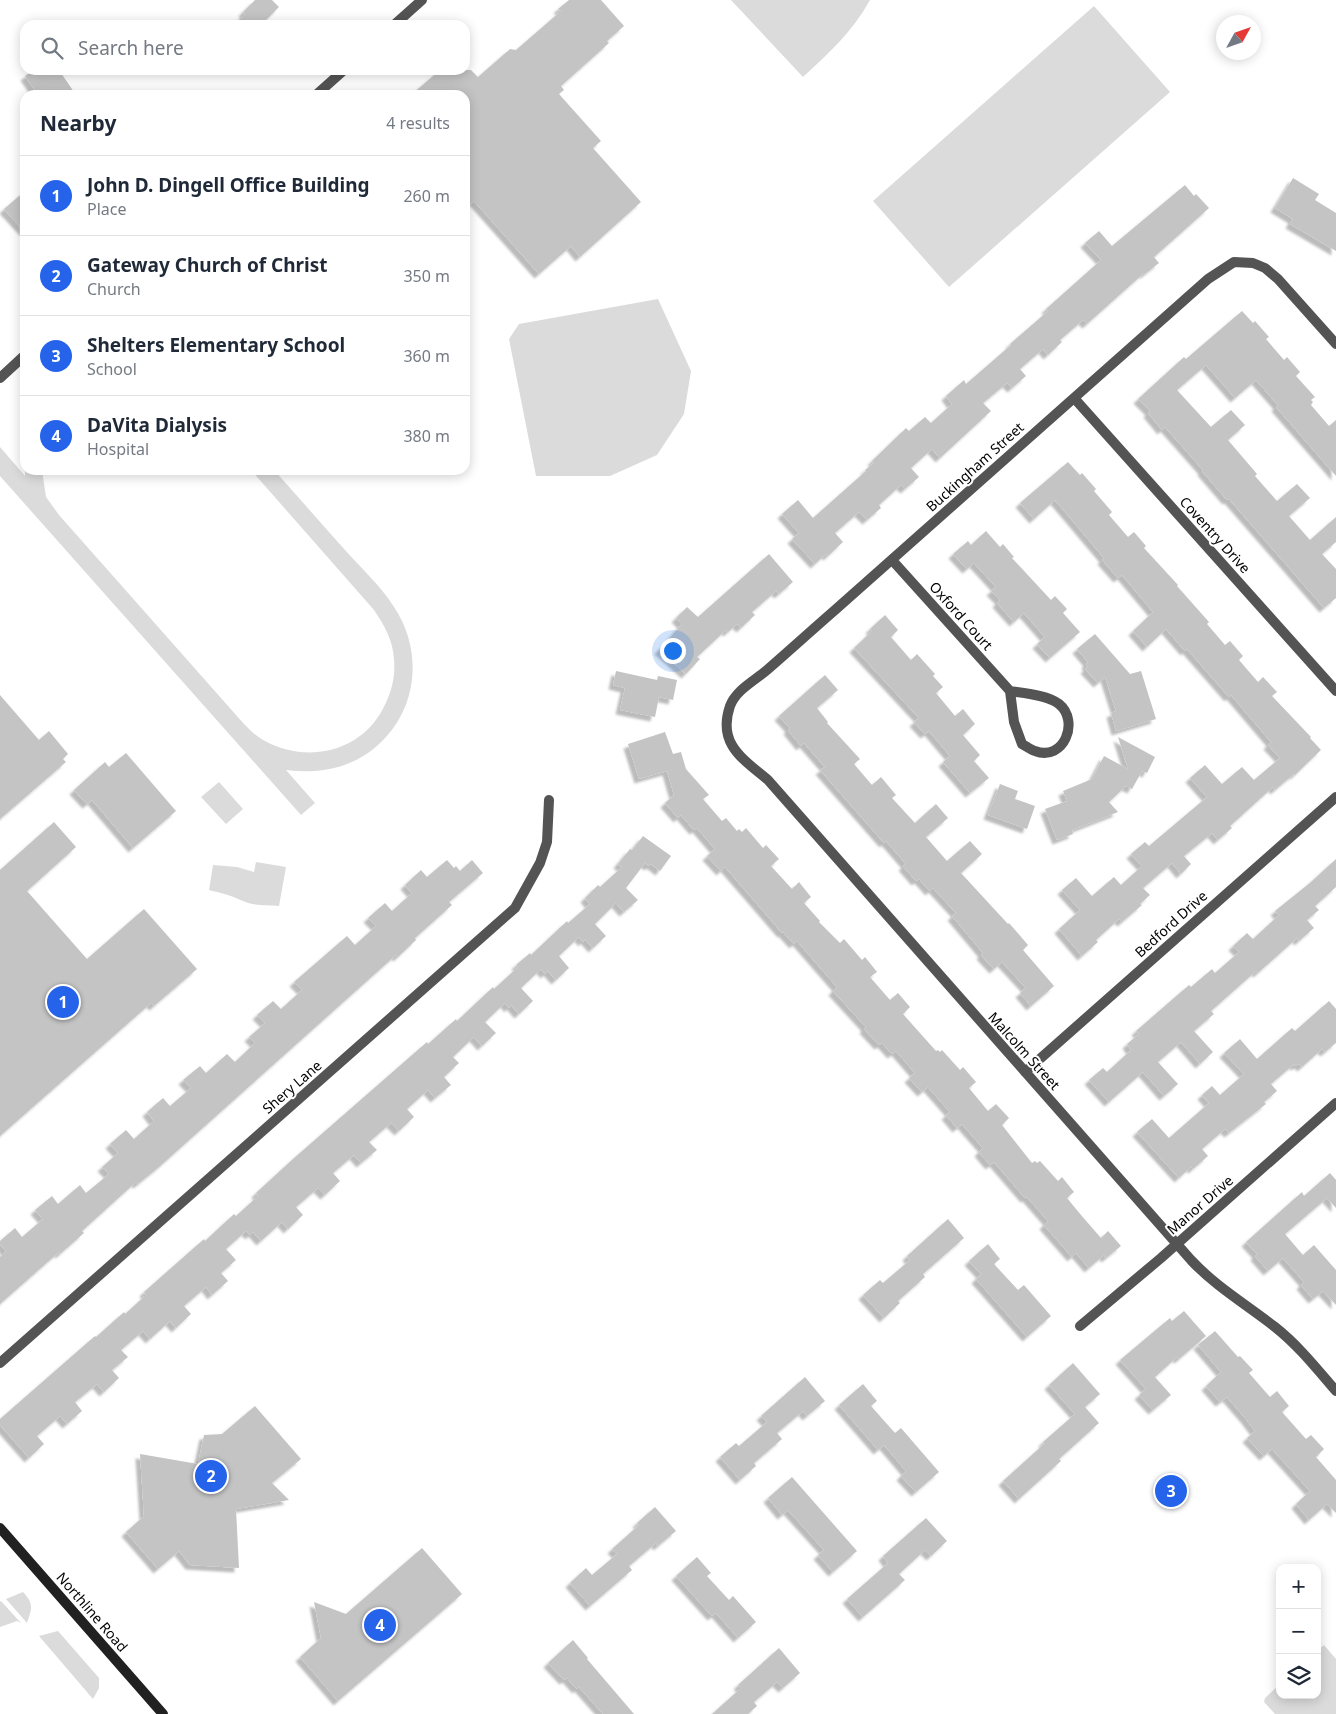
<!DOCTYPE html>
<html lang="en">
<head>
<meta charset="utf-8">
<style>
	:root { --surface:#fff; --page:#f6f6f7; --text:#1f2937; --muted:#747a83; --line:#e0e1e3; --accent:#2563eb }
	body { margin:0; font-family:"Noto Sans",sans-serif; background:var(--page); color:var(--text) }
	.controls { position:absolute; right:15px; bottom:15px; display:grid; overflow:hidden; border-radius:10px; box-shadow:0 2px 12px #0003 }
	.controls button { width:45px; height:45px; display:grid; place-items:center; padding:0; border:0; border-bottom:1px solid var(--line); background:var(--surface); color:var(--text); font:25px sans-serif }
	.compass { position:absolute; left:1216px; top:15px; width:45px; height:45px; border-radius:50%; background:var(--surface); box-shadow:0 2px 12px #0003; rotate:50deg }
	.you { position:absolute; left:672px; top:650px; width:18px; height:18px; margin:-12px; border:4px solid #fff; border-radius:50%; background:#1a73e8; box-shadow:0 0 0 8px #1a73e833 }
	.badge { display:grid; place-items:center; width:32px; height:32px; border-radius:50%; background:var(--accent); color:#fff; font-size:16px; font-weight:700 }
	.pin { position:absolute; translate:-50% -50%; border:2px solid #fff; box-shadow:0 1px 5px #0006 }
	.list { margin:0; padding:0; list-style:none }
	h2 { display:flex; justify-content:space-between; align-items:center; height:65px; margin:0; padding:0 20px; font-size:21px }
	h2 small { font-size:16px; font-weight:400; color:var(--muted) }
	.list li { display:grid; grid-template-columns:32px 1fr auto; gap:15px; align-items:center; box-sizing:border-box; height:80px; padding:0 20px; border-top:1px solid var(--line) }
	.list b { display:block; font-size:19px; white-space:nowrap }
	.list p { margin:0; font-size:16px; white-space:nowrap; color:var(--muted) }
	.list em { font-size:16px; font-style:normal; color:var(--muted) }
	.icon { flex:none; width:28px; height:28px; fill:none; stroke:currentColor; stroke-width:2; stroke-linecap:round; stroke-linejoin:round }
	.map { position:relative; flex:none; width:1336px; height:1714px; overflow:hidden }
	.search { position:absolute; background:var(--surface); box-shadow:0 2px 12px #0003; left:20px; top:20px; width:450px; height:55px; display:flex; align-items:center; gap:12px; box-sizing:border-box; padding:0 18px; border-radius:15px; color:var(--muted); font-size:19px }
	.panel { position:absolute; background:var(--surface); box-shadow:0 2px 12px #0003; left:20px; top:90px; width:450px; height:385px; border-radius:15px }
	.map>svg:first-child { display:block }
</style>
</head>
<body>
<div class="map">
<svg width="1336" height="1714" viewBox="0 0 1336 1714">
	<defs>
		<filter id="shadow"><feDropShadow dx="-4.5" dy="4.5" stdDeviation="1" flood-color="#0004"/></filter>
	</defs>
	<rect width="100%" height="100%" fill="#fff"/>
	<path fill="#dbdbdb" d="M731 0H870C853 31 829 53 803 77Z
		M1094 6 1170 92 949 287 873 201Z
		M658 299 691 371 684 414 657 455 610 476H536L509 339 519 324Z
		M0 447 25 476V470H42L46 497 59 515 244 724C251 731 257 737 265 741 305 763 356 753 380 714 390 697 396 679 394 659 393 640 384 625 374 610L251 470H274C298 497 321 523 345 550 361 568 381 586 394 607 421 647 419 701 386 737 360 766 324 775 286 770L315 803 301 815 0 476Z
		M219 782 243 809 226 824 201 797Z
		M256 862 286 867 279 906C269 905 253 906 243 901 232 896 222 893 209 890L213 865 237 867 254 872Z
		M23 1592C34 1604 32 1608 27 1623L6 1599Z
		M1 1601 21 1623 17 1621 0 1627V1602Z
		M58 1631 99 1678V1688L93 1699 39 1636Z
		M1324 1645 1336 1659V1714H1275L1264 1702 1265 1698 1280 1684V1695H1317V1651Z"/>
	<path fill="#c4c4c4" filter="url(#shadow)" d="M255 0H272L279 7 261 25H234L245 14 243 12Z
		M569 0H601L624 26 607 41 609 43 561 86 564 90 559 94 601 141 593 148 641 202 580 257 571 246 539 274 474 201 465 209V95H411L440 70H471L478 77 510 49 516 50 561 11 558 9Z
		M34 70H59L76 95H38L25 76Z
		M1293 178 1319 194 1315 200 1336 213V251L1290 224 1293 219 1275 208Z
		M1185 185 1194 196 1196 194 1209 208 1154 257 1159 263 1145 274 1144 273 1087 324 1083 320 1060 340 1062 342 1048 355 1043 349 1020 369 1026 376 1012 388 1007 383 983 403 991 411 940 458 932 449 911 468 919 477 905 489 901 485 879 505 881 508 867 520 859 512 835 533 843 542 828 556 826 554 815 564 792 539 799 533 782 514 798 500 813 518 866 471 865 470 874 463 872 461 906 428 909 431 925 417 931 423 952 404 946 396 964 380 966 384 1011 345 1010 344 1048 311 1046 309 1101 260 1085 243 1099 231 1112 246Z
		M25 191V232L4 209Z
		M1242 311 1253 323 1255 321 1269 337 1266 339 1284 360 1287 357 1300 372 1296 376 1315 397 1311 400 1313 402 1311 405 1329 426 1336 420V476L1276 407 1278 405 1256 380 1235 398 1206 365 1177 390 1211 427 1231 410 1245 425 1228 440 1257 474 1255 476 1277 501 1297 484 1310 498 1289 516 1310 540 1336 517V542L1322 554 1336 569V598L1324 608 1229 499 1227 500 1202 471 1203 470 1165 427 1162 430 1148 413 1150 411 1138 399 1184 357 1186 359Z
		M1068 462 1080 475 1082 473 1096 489 1094 491 1112 512 1109 515 1128 537 1134 532 1146 546 1144 548 1178 585 1177 586 1209 622 1207 624 1225 645 1230 641 1243 656 1239 660 1258 682 1263 677 1277 692 1272 696 1311 737 1310 738 1321 750 1295 775 1294 774 1275 790 1273 787 1230 826 1232 828 1218 840 1212 833 1184 856 1191 864 1181 874 1172 863 1143 888 1150 895 1140 904 1142 905 1122 922 1119 919 1096 940 1098 942 1082 956 1059 929 1080 910 1062 890 1076 878 1092 896 1114 877 1121 885 1142 866 1131 854 1145 842 1149 846 1207 797 1190 778 1205 765 1222 784 1242 767 1254 780 1280 758 1268 745 1271 742 1231 695 1229 697 1187 649 1185 651 1166 629 1147 647 1133 631 1153 612 1122 575 1118 578 1102 560 1104 558 1055 500 1034 519 1020 503Z
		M986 531 1000 547 1003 544 1014 557 1012 558 1051 600 1055 596 1067 609 1063 613 1080 632 1050 658 1037 644 1045 637 1024 613 1014 622 997 603 1000 600 991 591 996 587 974 563 967 569 953 554 968 541 971 545Z
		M769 554 793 582 779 594 776 591 752 612 755 615 741 628 737 624 728 632 726 630 697 657 700 659 686 674 659 650 682 624 676 618 687 607 698 617Z
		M885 615 898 630 891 637 911 660 917 654 935 674 933 676 943 687 936 693 955 716 963 709 975 724 963 735 980 755 974 761 989 778 970 793 943 762 950 756 929 731 925 734 914 722 919 718 854 648 872 631 870 629Z
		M1095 634 1130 674 1141 671 1156 719 1116 731 1111 713 1116 711 1105 677 1098 683 1085 669 1088 667 1086 664 1088 662 1077 649Z
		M616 671 657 680 658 676 677 680 673 700 659 697 655 717 620 710 625 688 613 685Z
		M825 675 838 690 817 708 828 722 827 723 860 759 854 764 872 785 881 777 896 795 892 798 915 823 936 804 948 818 926 837 947 861 970 841 982 854 961 873 1008 924 1009 923 1028 945 1023 950 1054 986 1031 1006 1020 993 1026 988 1002 962 994 969 981 955 983 953 952 916 956 913 933 888 930 891 919 879 916 881 903 866 906 864 886 841 884 843 820 770 825 767 804 743 801 746 788 730 790 728 779 716Z
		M0 695 39 740 49 731 68 754 63 759 66 762 0 819Z
		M665 732 673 754 681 752 686 769 709 795 703 799 722 821 726 818 737 831 739 829 742 832 746 828 763 848 766 845 779 859 771 866 792 889 799 882 811 897 804 903 820 921 819 922 840 943 844 939 862 960 865 957 877 972 870 977 890 1000 898 993 910 1007 903 1014 936 1051 938 1050 940 1052 942 1050 960 1070 963 1067 976 1082 969 1088 988 1111 996 1104 1009 1118 1002 1125 1032 1163 1035 1161 1037 1163 1040 1161 1058 1181 1062 1177 1074 1192 1067 1198 1081 1215 1101 1238 1108 1231 1121 1246 1106 1258 1104 1255 1089 1268 1076 1253 1072 1257 1044 1225 1048 1221 1027 1197 1025 1198 994 1162 990 1165 979 1152 983 1148 962 1124 957 1128 946 1115 950 1112 928 1087 922 1092 909 1078 915 1073 896 1051 892 1054 882 1043 879 1045 864 1029 866 1027 833 991 837 987 797 941 794 944 783 932 782 933 725 867 721 871 707 856 715 849 697 828 694 830 681 815 678 818 665 803 674 795 667 771 639 779 628 744Z
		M1118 737 1155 757 1147 773 1142 771 1132 789 1126 786 1109 802 1118 812 1072 830 1073 834 1057 840 1045 809 1067 801 1063 791 1092 779 1104 756 1128 769Z
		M126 753 176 811 133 848 92 800 87 804 74 790 105 762 109 767Z
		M1000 784 1018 791 1015 799 1035 806 1027 829 988 815Z
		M54 822 76 847 27 891 87 959 144 909 197 969 154 1006 151 1003 0 1136V870Z
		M643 836 671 856 660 871 651 864 649 866 645 863 626 888 638 900 624 912 616 903 595 924 606 936 593 948 585 939 583 942 579 937 559 956 569 968 556 980 548 971 545 974 541 969 521 988 533 1001 519 1014 511 1005 509 1008 505 1003 485 1022 496 1033 482 1046 474 1037 453 1057 459 1063 444 1077 451 1085 435 1098 428 1090 407 1109 414 1117 399 1131 391 1123 369 1142 377 1150 361 1163 354 1155 333 1173 340 1181 325 1195 318 1188 296 1207 303 1215 288 1229 282 1222 261 1241 253 1232 250 1235 246 1231 226 1249 236 1260 221 1273 228 1281 212 1295 206 1287 184 1306 191 1314 176 1328 170 1321 150 1339 143 1331 121 1350 128 1357 112 1370 119 1378 104 1392 97 1384 75 1402 82 1411 67 1424 60 1416 37 1436 44 1444 29 1458 0 1425V1419L95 1336 96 1337 124 1312 125 1314 146 1295 144 1292 204 1239 205 1241 234 1214 236 1216 258 1196 256 1193 293 1159 427 1042 428 1044 456 1019 457 1021 493 987 494 989 518 967 516 965 530 953 531 955 567 921 568 923 590 904 585 898 598 885 600 887 622 867 618 864 630 849 632 850Z
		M1336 859V887L1315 906 1319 910 1307 920 1314 928 1299 941 1297 938 1258 973 1256 971 1211 1011 1214 1014 1194 1031 1213 1052 1200 1064 1181 1042 1158 1062 1178 1084 1164 1096 1143 1072 1109 1102 1089 1080 1103 1068 1107 1072 1131 1050 1127 1044 1139 1034 1136 1031 1189 985 1191 987 1212 969 1215 973 1239 952 1233 946 1247 933 1253 939 1279 915 1275 911 1311 882Z
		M447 860 454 868 456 866 460 871 472 860 483 873 449 902 452 905 415 938 416 940 398 957 396 955 159 1167 138 1184 136 1182 82 1231 84 1233 60 1254 59 1252 0 1304V1257L6 1251 0 1244V1241L15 1228 22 1237 43 1219 35 1210 52 1196 58 1204 80 1185 86 1193 109 1174 102 1167 118 1153 110 1144 126 1130 134 1139 154 1121 147 1112 163 1098 170 1106 191 1088 183 1080 200 1066 206 1073 227 1054 235 1062 255 1043 249 1037 265 1023 257 1015 273 1001 281 1009 302 990 294 982 347 936 355 945 376 926 368 918 385 903 392 911 412 893 405 885 421 870 427 877Z
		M1329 1001 1336 1009V1043L1325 1052 1322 1049 1302 1067 1299 1064 1295 1066 1294 1064 1271 1084 1277 1091 1264 1102 1266 1104 1229 1133 1225 1129 1202 1149 1208 1156 1193 1169 1191 1167 1179 1178 1137 1132 1152 1119 1169 1138 1209 1103 1202 1095 1212 1086 1220 1095 1244 1074 1224 1053 1240 1039 1257 1059 1292 1028 1295 1031Z
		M1330 1173 1336 1180V1208L1327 1198 1285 1234 1303 1255 1314 1245 1336 1270V1305L1323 1291 1313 1299 1301 1285 1304 1282 1283 1258 1268 1271 1255 1256 1257 1254 1246 1242 1302 1192 1304 1196Z
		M948 1219 964 1238 923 1274 925 1277 898 1301 900 1303 884 1318 863 1295 880 1280 883 1283 910 1260 907 1256Z
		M988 1244 1000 1259 994 1264 1018 1290 1024 1285 1051 1316 1027 1337 976 1279 981 1274 969 1261Z
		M1184 1311 1206 1336 1179 1359 1177 1357 1155 1377 1171 1395 1153 1410 1139 1395 1146 1389 1120 1360 1170 1318 1172 1321Z
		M1215 1331 1238 1357 1240 1356 1253 1370 1249 1373 1270 1397 1277 1391 1289 1406 1282 1412 1306 1439 1311 1435 1324 1449 1316 1457 1336 1480V1513L1327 1504 1309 1520 1296 1504 1310 1491 1272 1449 1264 1456 1247 1438 1255 1431 1246 1419 1227 1397 1220 1402 1206 1386 1221 1372 1198 1345Z
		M1073 1363 1100 1394 1085 1407 1099 1423 1059 1459 1061 1461 1019 1499 1003 1481 1044 1444 1043 1442 1075 1414 1049 1385Z
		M805 1377 825 1401 807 1416 803 1411 777 1433 782 1439 754 1463 756 1466 740 1480 720 1457 736 1443 739 1446 767 1422 761 1416Z
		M863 1384 877 1401 871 1406 895 1433 901 1428 939 1472 916 1492 901 1476 906 1471 884 1445 878 1450 839 1405Z
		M255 1406 301 1459 272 1483 289 1500 236 1509 239 1568 190 1565 179 1551 158 1569 126 1532 144 1516 140 1454 198 1464 204 1435 222 1434Z
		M792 1477 857 1551 833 1572 818 1555 824 1550 788 1510 782 1515 768 1498Z
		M655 1507 676 1531 658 1546 656 1543 629 1566 632 1570 590 1606 570 1583 586 1568 592 1575 617 1554 612 1549 639 1525 637 1523Z
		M926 1518 947 1541 931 1556 925 1550 899 1574 905 1580 863 1617 847 1599 888 1563 883 1556Z
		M422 1548 462 1594 338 1701 300 1657 321 1638 314 1602 346 1614Z
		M697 1557 711 1573 707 1576 729 1600 733 1596 756 1622 738 1638 716 1613 712 1616 676 1576Z
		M573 1640 588 1658 587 1659 634 1714H603L579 1687 577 1689 567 1678 564 1680 548 1663Z
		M779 1648 800 1673 783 1688 777 1682 754 1702 757 1706 748 1714H712L741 1688 738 1685Z"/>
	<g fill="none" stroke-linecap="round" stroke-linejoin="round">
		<path stroke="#545454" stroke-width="10" d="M394 25 422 0
			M316 95 344 70
			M1336 344 1278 279 1265 268 1253 263 1234 262 1208 279C1084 389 960 500 835 610 812 630 790 650 767 670 754 681 736 690 730 706 717 744 743 759 768 780L1191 1260C1215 1286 1247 1305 1275 1327 1298 1345 1317 1369 1336 1391
			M0 378 25 355
			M1074 398 1336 691
			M892 560 1010 691 1014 722 1022 744C1026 746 1031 750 1035 751 1064 762 1080 721 1059 704 1048 695 1023 693 1010 691
			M1025 1072 1336 797
			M1080 1326 1161 1258 1336 1103
			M0 1363 515 908 540 863 547 842 549 800"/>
		<path stroke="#212121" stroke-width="10" d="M0 1528 163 1714"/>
	</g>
	<g text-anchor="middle" stroke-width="4" stroke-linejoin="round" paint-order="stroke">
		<g font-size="14" fill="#000" stroke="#fff">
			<text transform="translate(975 467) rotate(-42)" y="5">Buckingham Street</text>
			<text transform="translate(1215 535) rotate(48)" y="5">Coventry Drive</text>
			<text transform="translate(961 616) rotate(48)" y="5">Oxford Court</text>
			<text transform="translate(1171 924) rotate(-42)" y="5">Bedford Drive</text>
			<text transform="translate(1024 1051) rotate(48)" y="5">Malcolm Street</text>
			<text transform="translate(292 1087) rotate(-41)" y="5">Shery Lane</text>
			<text transform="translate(1200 1205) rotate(-41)" y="5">Manor Drive</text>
			<text transform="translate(92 1612) rotate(49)" y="5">Northline Road</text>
		</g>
	</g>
</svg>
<div class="controls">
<button>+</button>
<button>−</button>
<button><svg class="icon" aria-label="layers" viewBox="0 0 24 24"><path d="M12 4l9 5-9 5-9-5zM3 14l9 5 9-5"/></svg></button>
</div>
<svg class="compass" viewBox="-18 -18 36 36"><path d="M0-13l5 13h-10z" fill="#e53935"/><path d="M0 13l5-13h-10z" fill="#747a83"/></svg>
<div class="you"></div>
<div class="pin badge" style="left:63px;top:1002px">1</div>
<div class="pin badge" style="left:211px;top:1476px">2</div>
<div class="pin badge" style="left:1171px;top:1491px">3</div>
<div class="pin badge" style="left:380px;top:1625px">4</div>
<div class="search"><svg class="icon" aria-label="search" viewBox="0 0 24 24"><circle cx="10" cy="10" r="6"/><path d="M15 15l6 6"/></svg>Search here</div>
<section class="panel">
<h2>Nearby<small>4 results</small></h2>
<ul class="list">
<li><span class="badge">1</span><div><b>John D. Dingell Office Building</b><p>Place</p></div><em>260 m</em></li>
<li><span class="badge">2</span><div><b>Gateway Church of Christ</b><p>Church</p></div><em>350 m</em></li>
<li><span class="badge">3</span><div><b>Shelters Elementary School</b><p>School</p></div><em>360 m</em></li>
<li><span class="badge">4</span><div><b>DaVita Dialysis</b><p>Hospital</p></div><em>380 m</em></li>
</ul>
</section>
</div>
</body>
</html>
